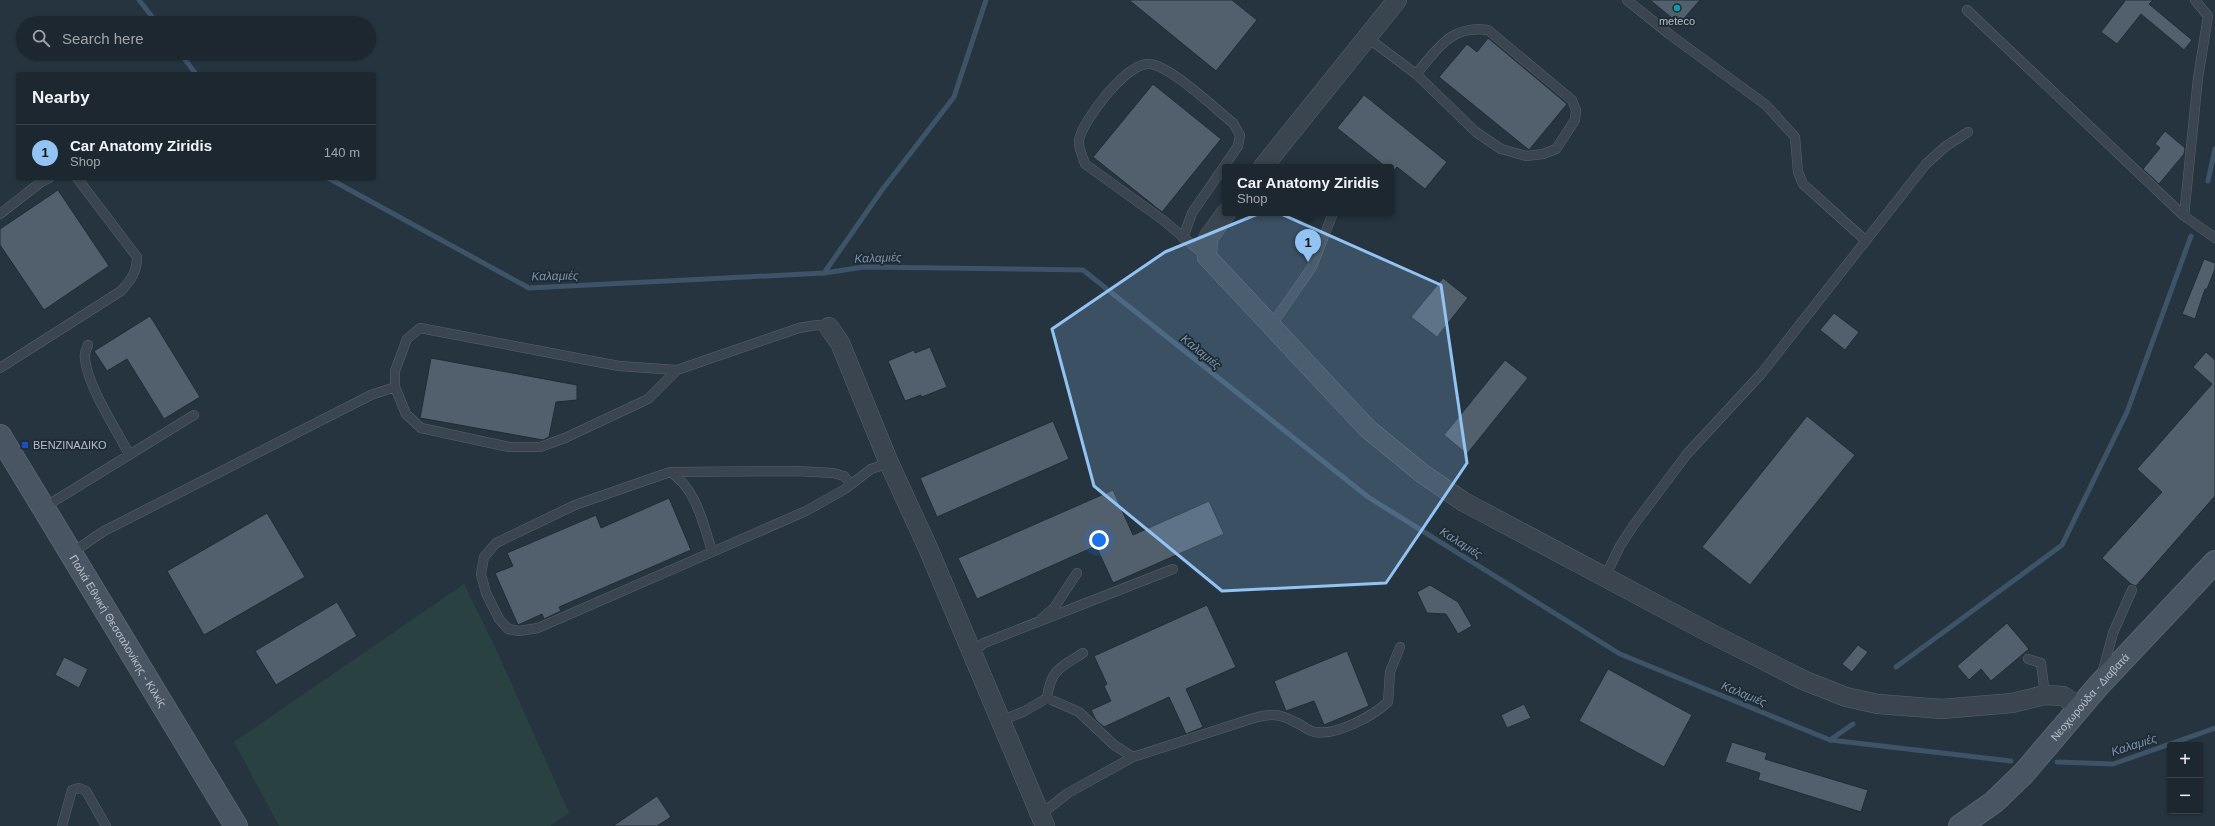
<!DOCTYPE html>
<html lang="en">
<head>
<meta charset="utf-8">
<style>
	:root { --surface:#1c272f; --page:#252f37; --text:#f1f3f6; --muted:#a0a5aa; --line:#3a444b; --accent:#92c3f3 }
	body { margin:0; font-family:Helvetica,sans-serif; background:var(--page); color:var(--text) }
	.controls { position:absolute; right:12px; bottom:12px; display:grid; overflow:hidden; border-radius:4px; box-shadow:0 1px 3px #0004 }
	.controls button { width:36px; height:36px; display:grid; place-items:center; padding:0; border:0; border-bottom:1px solid var(--line); background:var(--surface); color:var(--text); font:20px sans-serif }
	.you { position:absolute; left:1099px; top:540px; width:14px; height:14px; margin:-10px; border:3px solid #fff; border-radius:50%; background:#1a73e8; box-shadow:0 0 0 6px #1a73e833 }
	.badge { display:grid; place-items:center; width:26px; height:26px; border-radius:50%; background:var(--accent); color:#111; font-size:13px; font-weight:700 }
	.pin { position:absolute; translate:-50% -33px; filter:drop-shadow(0 1px 2px #0008) }
	.pin::after { content:''; position:absolute; top:21px; width:14px; height:12px; background:inherit; clip-path:polygon(0 0,100% 0,50% 100%) }
	.popup { position:absolute; left:1222px; top:164px; width:172px; height:52px; box-sizing:border-box; display:grid; place-content:center; border-radius:4px; background:var(--surface); filter:drop-shadow(0 1px 3px #0005); font-size:13px; white-space:nowrap; color:var(--muted) }
	.popup b { font-size:15px; color:var(--text) }
	.popup::after { content:''; position:absolute; left:50%; top:100%; margin-left:-8px; border:8px solid transparent; border-top-color:var(--surface) }
	.list { margin:0; padding:0; list-style:none }
	h2 { display:flex; justify-content:space-between; align-items:center; height:52px; margin:0; padding:0 16px; font-size:17px }
	h2 small { font-size:13px; font-weight:400; color:var(--muted) }
	.list li { display:grid; grid-template-columns:26px 1fr auto; gap:12px; align-items:center; box-sizing:border-box; height:56px; padding:0 16px; border-top:1px solid var(--line) }
	.list b { display:block; font-size:15px; white-space:nowrap }
	.list p { margin:0; font-size:13px; white-space:nowrap; color:var(--muted) }
	.list em { font-size:13px; font-style:normal; color:var(--muted) }
	.icon { flex:none; width:22px; height:22px; fill:none; stroke:currentColor; stroke-width:2; stroke-linecap:round; stroke-linejoin:round }
	.map { position:relative; flex:none; width:2215px; height:826px; overflow:hidden }
	.search { position:absolute; background:var(--surface); box-shadow:0 1px 3px #0004; left:16px; top:16px; width:360px; height:44px; display:flex; align-items:center; gap:10px; box-sizing:border-box; padding:0 14px; border-radius:22px; color:var(--muted); font-size:15px }
	.panel { position:absolute; background:var(--surface); box-shadow:0 1px 3px #0004; left:16px; top:72px; width:360px; height:108px; border-radius:4px }
	.map>svg:first-child { display:block }
</style>
</head>
<body>
<div class="map">
<svg width="2215" height="826" viewBox="0 0 2215 826">
	<rect width="100%" height="100%" fill="#26343f"/>
	<path fill="#294241" d="M464 584 496 649 569 813 550 826H279L234 742Z"/>
	<g fill="none" stroke-linecap="round" stroke-linejoin="round">
		<path stroke="#3d5367" stroke-width="5" d="M139 0 157 23
			M180 53 196 74
			M328 178 529 288 824 273 864 267 1083 270 1368 497 1620 654 1830 740 2011 761
			M2208 181 2215 149
			M824 273 882 190 954 97 986 0
			M1896 667 2062 545 2127 412 2191 236
			M1830 740 1853 724
			M2057 762 2113 764 2215 728"/>
	</g>
	<path fill="#525f6c" stroke="#212c36" d="M1129 0H1232L1257 20 1216 71Z
		M1650 0H1700L1681 22 1674 16 1672 18Z
		M2124 0H2153L2149 4 2192 40 2184 50 2141 14 2117 44 2101 32 2125 1Z
		M1488 38 1567 104 1529 150 1439 77 1467 44 1477 52Z
		M1153 84 1221 139 1162 212 1093 157Z
		M1364 95 1447 162 1425 189 1397 167 1392 172 1391 167H1386L1337 128Z
		M2165 131 2185 148 2184 154 2159 184 2143 169 2160 148 2155 144Z
		M58 190 109 266 44 310 0 245V229Z
		M2204 259 2215 263V269L2207 289H2205L2195 319 2182 314Z
		M1443 278 1468 298 1437 337 1411 317Z
		M1834 313 1859 332 1845 350 1820 330Z
		M150 316 200 397 164 419 127 359 107 371 94 351Z
		M930 347 947 387 922 397 921 395 905 401 888 361 914 350 915 353Z
		M2206 352 2215 360V496L2136 586 2131 584 2102 558 2162 492 2137 469 2212 384 2193 367Z
		M431 358 577 385V400L556 402 549 437 543 440 420 418Z
		M1505 360 1528 378 1467 454 1444 435Z
		M1807 416 1855 455 1750 585 1702 547Z
		M1053 421 1069 459 937 517 920 478Z
		M1113 490 1133 535 1209 501 1224 534 1113 583 1096 546 977 599 958 558Z
		M669 498 691 550 559 607 561 611 544 619 542 614 518 625 495 573 513 566 507 553 596 515 601 528Z
		M267 513 305 577 204 635 167 571Z
		M1430 585 1458 602 1472 626 1458 634 1446 614 1427 613 1417 592Z
		M337 602 357 636 276 685 255 651Z
		M1207 605 1236 667 1186 689 1203 727 1186 734 1169 697 1104 727 1096 720 1091 710 1111 701 1104 686 1107 684 1094 656Z
		M2007 623 2029 649 1991 681 1981 669 1969 680 1957 666Z
		M1858 645 1868 652 1852 672 1842 664Z
		M1347 651 1369 706 1324 725 1314 701 1286 711 1274 681Z
		M64 657 88 669 79 688 55 675Z
		M1608 669 1692 715 1664 767 1579 721Z
		M1524 704 1531 718 1507 728 1501 715Z
		M1732 742 1767 753 1765 759 1868 790 1861 812 1758 780 1760 773 1725 762Z
		M657 796 671 817 657 826H613Z"/>
	<g fill="none" stroke-linecap="round" stroke-linejoin="round">
		<g stroke="#58636c" stroke-width="10">
			<path id="lane" d="M1627 0 1669 34 1766 105 1795 137 1798 172 1803 184 1865 240
				M1967 10 2184 216 2215 238
				M1368 38 1416 74 1476 132 1501 149 1526 156 1543 154 1556 149 1575 120 1576 110 1572 100 1488 30C1450 25 1438 49 1416 74
				M0 214 41 182 49 178
				M2184 216 2198 78 2208 16 2195 0
				M1183 238 1192 213 1238 146 1240 135 1233 123C1215 109 1170 65 1149 64 1127 62 1083 120 1079 140 1078 147 1083 158 1085 164L1163 220 1207 257
				M1271 326 1312 267 1333 213
				M88 345C86 349 84 354 85 359 88 387 116 429 129 454
				M0 368 121 291C131 280 137 272 137 257L77 178
				M677 370 619 366 420 328 407 339 395 371V387L406 414 421 428 509 447H540L565 438 648 399 677 370 799 328 817 325 829 327
				M670 472C696 488 703 523 712 551
				M850 483 844 476 833 473 796 471 670 472 575 505 496 543 484 557 481 574 486 593 499 619 508 629 519 631 538 628 806 511 845 489 871 469 889 463
				M43 508 194 415
				M70 554 104 531 371 395 395 387
				M1605 577 1620 546 1633 526 1687 454 1761 374 1926 164 1946 146 1968 132
				M1042 618 1054 608 1077 573
				M971 653 984 643 1173 569
				M2028 659 2041 663 2045 695
				M2102 674 2113 633 2132 590
				M1047 698 1079 712 1114 745 1133 757
				M1000 721 1023 712 1047 698C1051 669 1060 668 1083 653
				M1040 815 1068 793 1133 757 1254 718C1276 712 1282 715 1301 725 1305 728 1310 731 1315 732 1336 736 1373 716 1388 702L1390 672 1400 647
				M62 826 72 790 79 788 86 791 106 826"/>
		</g>
		<g stroke="#58636c" stroke-width="20">
			<path id="street" d="M1263 167 1397 0
				M1226 213 1208 238 1207 257 1368 429 1423 474 1464 502 1710 633 1803 680 1846 697 1878 704 1942 709 2012 703 2045 695 2063 696 2081 708
				M829 327 840 343 889 463 928 548 1045 826"/>
		</g>
		<g stroke="#58636c" stroke-width="24">
			<g id="secondary">
				<path id="s1" d="M0 436 236 826"/>
				<path id="s2" d="M1960 826 1994 802 2024 773 2099 685 2215 562"/>
			</g>
		</g>
		<use href="#lane" stroke="#3a454f" stroke-width="9"/>
		<use href="#street" stroke="#3a454f" stroke-width="19"/>
		<use href="#secondary" stroke="#495562" stroke-width="22"/>
	</g>
	<path fill="#92c3f3" fill-opacity="0.2" stroke="#92c3f3" stroke-width="3" stroke-linejoin="round" d="M1270 209 1441 285 1467 463 1386 583 1222 591 1094 486 1052 329 1165 252Z"/>
	<circle fill="#0f9aa8" stroke="#1f2a34" stroke-width="1.5" cx="1677" cy="8" r="4"/>
	<rect fill="#1a4fb4" stroke="#1f2a34" stroke-width="1.5" x="21" y="441" width="8" height="8" rx="2"/>
	<g text-anchor="middle" stroke-width="3.5" stroke-linejoin="round" paint-order="stroke">
		<g font-size="11" fill="#b7c0c9" stroke="#1f2a34">
			<text x="1677" y="25">meteco</text>
			<text x="33" y="449" text-anchor="start">ΒΕΝΖΙΝΑΔΙΚΟ</text>
		</g>
		<g font-size="11" fill="#b7c0c9" stroke="#1f2a34">
			<text dy="4" stroke="none"><textPath href="#s1" startOffset="228">Παλιά Εθνική Θεσσαλονίκης - Κιλκίς</textPath></text>
			<text dy="4" stroke="none"><textPath href="#s2" startOffset="184">Νεοχωρούδα - Διαβατά</textPath></text>
		</g>
		<g font-size="12" font-style="italic" fill="#7994ab" stroke="#1f2a34">
			<text transform="translate(878 258) rotate(-2)" y="4">Καλαμιές</text>
			<text transform="translate(555 276) rotate(-1)" y="4">Καλαμιές</text>
			<text transform="translate(1201 352) rotate(39)" y="4">Καλαμιές</text>
			<text transform="translate(1461 543) rotate(32)" y="4">Καλαμιές</text>
			<text transform="translate(1744 694) rotate(22)" y="4">Καλαμιές</text>
			<text transform="translate(2134 745) rotate(-18)" y="4">Καλαμιές</text>
		</g>
	</g>
</svg>
<div class="controls">
<button>+</button>
<button>−</button>
</div>
<div class="you"></div>
<div class="pin badge" style="left:1308px;top:262px">1</div>
<div class="popup"><b>Car Anatomy Ziridis</b>Shop</div>
<div class="search"><svg class="icon" aria-label="search" viewBox="0 0 24 24"><circle cx="10" cy="10" r="6"/><path d="M15 15l6 6"/></svg>Search here</div>
<section class="panel">
<h2>Nearby<small></small></h2>
<ul class="list">
<li><span class="badge">1</span><div><b>Car Anatomy Ziridis</b><p>Shop</p></div><em>140 m</em></li>
</ul>
</section>
</div>
</body>
</html>
